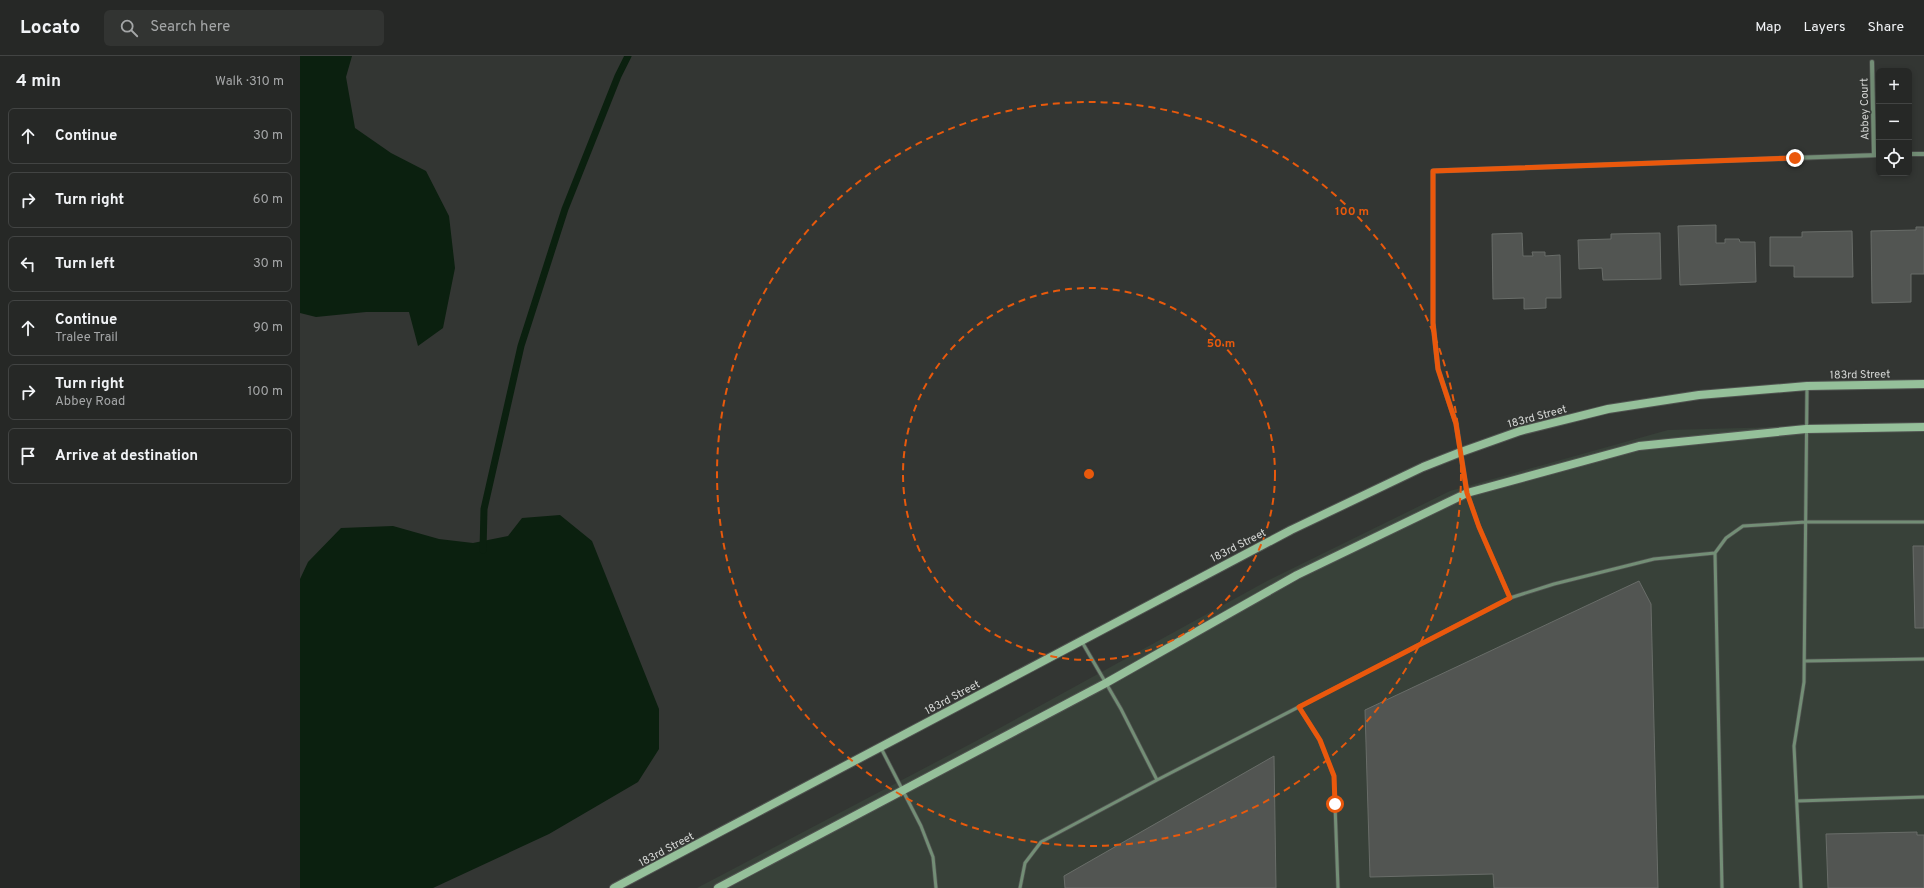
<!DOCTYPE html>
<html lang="en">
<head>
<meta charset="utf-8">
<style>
	:root { --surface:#262826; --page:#323432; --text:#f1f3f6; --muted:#a4a6a7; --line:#424443 }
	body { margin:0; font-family:Overpass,sans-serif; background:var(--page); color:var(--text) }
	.controls { position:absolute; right:12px; top:12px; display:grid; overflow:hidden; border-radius:6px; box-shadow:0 2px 6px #0003 }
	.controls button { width:36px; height:36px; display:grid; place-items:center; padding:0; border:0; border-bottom:1px solid var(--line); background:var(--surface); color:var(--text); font:20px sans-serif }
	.stop { position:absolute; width:12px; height:12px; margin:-9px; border:3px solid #ea580c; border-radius:50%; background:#fff }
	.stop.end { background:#ea580c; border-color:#fff; box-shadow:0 1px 4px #0008 }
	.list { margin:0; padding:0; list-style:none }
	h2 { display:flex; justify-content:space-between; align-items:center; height:52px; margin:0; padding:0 16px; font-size:17px }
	h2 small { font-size:13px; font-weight:400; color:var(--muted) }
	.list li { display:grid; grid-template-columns:26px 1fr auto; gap:12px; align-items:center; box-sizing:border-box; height:56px; margin:0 8px 8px; padding:0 8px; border:1px solid var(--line); border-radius:6px }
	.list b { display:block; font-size:15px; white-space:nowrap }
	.list p { margin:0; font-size:13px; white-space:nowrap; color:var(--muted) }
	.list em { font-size:13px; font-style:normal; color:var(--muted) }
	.icon { flex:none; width:22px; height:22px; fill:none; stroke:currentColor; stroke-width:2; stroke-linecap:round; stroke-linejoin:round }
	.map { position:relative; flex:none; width:1624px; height:832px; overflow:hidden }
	header { display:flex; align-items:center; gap:24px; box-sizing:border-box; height:56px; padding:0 20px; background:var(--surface); border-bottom:1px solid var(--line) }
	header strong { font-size:19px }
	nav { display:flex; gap:22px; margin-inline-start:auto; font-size:14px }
	.search { width:280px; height:36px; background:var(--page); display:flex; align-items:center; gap:10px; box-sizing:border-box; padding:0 14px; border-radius:6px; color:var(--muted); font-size:15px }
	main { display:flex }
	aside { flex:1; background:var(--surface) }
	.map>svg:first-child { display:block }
</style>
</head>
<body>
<header>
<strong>Locato</strong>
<div class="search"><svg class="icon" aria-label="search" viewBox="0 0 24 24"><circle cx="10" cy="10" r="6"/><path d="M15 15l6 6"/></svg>Search here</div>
<nav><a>Map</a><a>Layers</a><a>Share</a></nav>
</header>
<main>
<aside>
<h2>4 min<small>Walk · 310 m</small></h2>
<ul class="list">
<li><svg class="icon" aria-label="ahead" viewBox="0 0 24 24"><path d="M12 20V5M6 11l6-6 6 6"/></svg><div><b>Continue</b></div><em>30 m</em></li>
<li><svg class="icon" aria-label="right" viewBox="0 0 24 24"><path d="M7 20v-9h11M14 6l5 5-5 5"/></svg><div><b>Turn right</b></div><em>60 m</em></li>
<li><svg class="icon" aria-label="left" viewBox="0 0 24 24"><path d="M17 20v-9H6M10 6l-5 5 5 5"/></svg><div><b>Turn left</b></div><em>30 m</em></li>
<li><svg class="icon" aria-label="ahead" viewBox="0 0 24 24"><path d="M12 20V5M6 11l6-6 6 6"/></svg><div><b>Continue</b><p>Tralee Trail</p></div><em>90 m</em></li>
<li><svg class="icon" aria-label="right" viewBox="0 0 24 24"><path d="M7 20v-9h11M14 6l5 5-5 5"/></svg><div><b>Turn right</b><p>Abbey Road</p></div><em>100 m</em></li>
<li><svg class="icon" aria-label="arrive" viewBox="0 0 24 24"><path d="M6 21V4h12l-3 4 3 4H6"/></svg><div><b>Arrive at destination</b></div></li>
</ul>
</aside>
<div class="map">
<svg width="1624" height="832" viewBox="0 0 1624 832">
	<rect width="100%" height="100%" fill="#333633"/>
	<path fill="#384139" d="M1624 367V832H397L676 685 967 525 1150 435 1368 374Z"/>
	<path fill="#0b200f" d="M0 0H52L46 21 55 72 91 97 126 115 149 160 155 212 143 272 118 290 109 256H66L16 261 0 257Z
		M260 459 292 485 359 653V693L338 726 249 778 133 832H0V523L8 506 41 472 93 470 139 483 173 487 208 480 222 462Z"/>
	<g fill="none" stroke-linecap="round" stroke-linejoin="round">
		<path stroke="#0b200f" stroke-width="7" d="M183 494 184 453 221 290 265 153 318 20 328 0"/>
	</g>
	<path fill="#525552" stroke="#696d69" d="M1416 169V187H1425V183H1439L1440 186H1455L1456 226 1380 229 1378 170Z
		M1616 171H1624V218H1611V246L1572 247 1571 175 1616 174Z
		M1552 175 1553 221H1494V210H1470V181H1502V176Z
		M1222 177 1223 200H1233L1232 196H1245V200L1260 199 1261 242H1246V252L1224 253V242L1193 243 1192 178Z
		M1360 177 1361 223 1303 224 1302 212 1279 213 1278 184 1311 183V178Z
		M1613 490H1624V572H1615Z
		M1339 525 1351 548 1358 832H1194L1193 818 1070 821 1065 654Z
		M974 700 976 832H765L764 820Z
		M1617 776V779H1624V832H1528L1526 778Z"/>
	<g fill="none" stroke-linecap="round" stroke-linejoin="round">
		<g stroke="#505350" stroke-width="4.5">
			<path id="lane" d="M1168 439 1179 471 1210 542
				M1415 497 1422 832
				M1505 605 1624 603
				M999 651 1019 683 1034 720 1038 832
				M581 692 621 770 633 801 636 832
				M857 724 1210 542 1254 528 1354 503 1415 497 1426 482 1443 470 1506 466H1624
				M1497 745 1624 741
				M720 832 725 807 741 786 857 724 821 653 782 586
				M1501 832 1494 690 1504 626 1507 332"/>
		</g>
		<g stroke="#505350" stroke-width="5.5">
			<path id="street" d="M1572 6 1574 99
				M1609 98H1624
				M1167 437 1156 367 1138 313 1133 267V115L1579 99"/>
		</g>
		<g stroke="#505350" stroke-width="10">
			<path id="secondary" d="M314 832 991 474 1123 411 1161 396 1220 375 1308 353 1399 339 1507 330 1624 328
				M418 832 806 627 997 519 1167 437 1339 390 1506 373 1624 371"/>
		</g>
		<use href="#lane" stroke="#738e76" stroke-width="3"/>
		<use href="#street" stroke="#738e76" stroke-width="4"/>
		<use href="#secondary" stroke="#95c09a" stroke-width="8"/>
	</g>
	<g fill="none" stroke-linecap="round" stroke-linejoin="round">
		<path stroke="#ea580c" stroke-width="5" d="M1035 748 1034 720 1020 684 999 651 1210 542 1179 471 1167 437 1156 368 1138 313 1133 267V115L1495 102"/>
	</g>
	<g fill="none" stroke="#e8590c" stroke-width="2" stroke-dasharray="7 5">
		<circle cx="789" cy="418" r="186"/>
		<circle cx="789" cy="418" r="372"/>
	</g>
	<g text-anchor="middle" stroke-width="3" stroke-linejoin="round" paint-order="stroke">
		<g font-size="11" fill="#d5d7d5" stroke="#333633">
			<text transform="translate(1564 53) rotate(-91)" y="4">Abbey Court</text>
			<text transform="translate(1560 318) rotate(-1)" y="4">183rd Street</text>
			<text transform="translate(1237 360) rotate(-15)" y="4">183rd Street</text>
			<text transform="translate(938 489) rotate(-27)" y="4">183rd Street</text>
			<text transform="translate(652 641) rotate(-28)" y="4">183rd Street</text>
			<text transform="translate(366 793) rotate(-28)" y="4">183rd Street</text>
		</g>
	</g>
	<circle cx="789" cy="418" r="6" fill="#e8590c" stroke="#333633" stroke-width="2"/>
	<g font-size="12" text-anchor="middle" font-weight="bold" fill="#e8590c" stroke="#333633" stroke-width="3" stroke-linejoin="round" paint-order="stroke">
		<text x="1052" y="159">100 m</text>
		<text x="921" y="291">50 m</text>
	</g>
</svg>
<div class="controls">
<button>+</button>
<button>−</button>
<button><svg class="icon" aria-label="locate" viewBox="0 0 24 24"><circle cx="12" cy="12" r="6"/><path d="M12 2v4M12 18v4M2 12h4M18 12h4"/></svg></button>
</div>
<div class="stop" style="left:1035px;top:748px"></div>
<div class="stop end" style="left:1495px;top:102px"></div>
</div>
</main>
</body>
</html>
